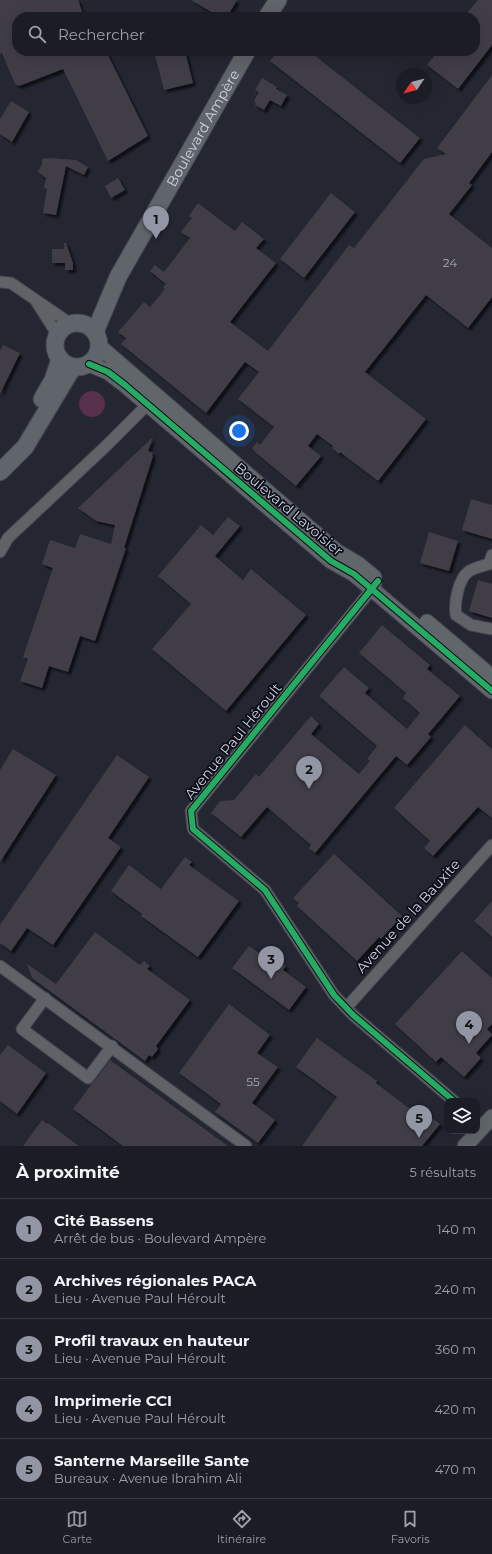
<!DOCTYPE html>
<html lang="fr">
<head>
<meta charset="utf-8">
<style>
	:root { --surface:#1b1c26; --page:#24252e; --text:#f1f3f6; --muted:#a0a1a7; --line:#393a43; --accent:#9296a4 }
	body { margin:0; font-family:Montserrat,sans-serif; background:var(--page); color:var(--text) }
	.controls { position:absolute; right:12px; bottom:12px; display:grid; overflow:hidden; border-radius:8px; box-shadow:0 4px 16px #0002 }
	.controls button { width:36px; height:36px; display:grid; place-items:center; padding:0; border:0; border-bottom:1px solid var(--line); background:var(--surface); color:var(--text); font:20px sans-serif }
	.compass { position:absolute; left:396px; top:68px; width:36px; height:36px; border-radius:50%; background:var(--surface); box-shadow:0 4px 16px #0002; rotate:235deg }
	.you { position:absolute; left:239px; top:431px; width:14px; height:14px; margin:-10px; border:3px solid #fff; border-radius:50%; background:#1a73e8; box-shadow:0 0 0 6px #1a73e833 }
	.badge { display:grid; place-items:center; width:26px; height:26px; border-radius:50%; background:var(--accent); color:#111; font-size:13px; font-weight:700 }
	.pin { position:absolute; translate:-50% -33px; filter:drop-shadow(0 1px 2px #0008) }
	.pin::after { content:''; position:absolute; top:21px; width:14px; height:12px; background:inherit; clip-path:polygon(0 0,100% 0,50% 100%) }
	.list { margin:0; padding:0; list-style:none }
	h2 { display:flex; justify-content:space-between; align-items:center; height:52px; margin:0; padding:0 16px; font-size:17px }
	h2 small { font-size:13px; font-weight:400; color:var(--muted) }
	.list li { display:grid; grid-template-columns:26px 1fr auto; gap:12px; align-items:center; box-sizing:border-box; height:60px; padding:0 16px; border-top:1px solid var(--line) }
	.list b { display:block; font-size:15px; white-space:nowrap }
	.list p { margin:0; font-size:13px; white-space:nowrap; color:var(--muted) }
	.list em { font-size:13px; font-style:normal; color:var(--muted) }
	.icon { flex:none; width:22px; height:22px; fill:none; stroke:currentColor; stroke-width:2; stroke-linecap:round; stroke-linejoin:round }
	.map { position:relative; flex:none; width:492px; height:1146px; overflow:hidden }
	.search { position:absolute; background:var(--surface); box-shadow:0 4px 16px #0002; left:12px; right:12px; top:12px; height:44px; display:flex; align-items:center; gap:10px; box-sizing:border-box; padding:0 14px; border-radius:16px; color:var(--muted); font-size:15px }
	.sheet { height:352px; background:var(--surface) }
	nav { display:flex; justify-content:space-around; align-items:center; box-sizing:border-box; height:56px; border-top:1px solid var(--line); background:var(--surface); font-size:11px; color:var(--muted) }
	nav a { display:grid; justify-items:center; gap:2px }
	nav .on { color:var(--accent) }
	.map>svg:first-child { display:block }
</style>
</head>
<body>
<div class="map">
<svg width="492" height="1146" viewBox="0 0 492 1146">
	<defs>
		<filter id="shadow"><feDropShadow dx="3" dy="3" stdDeviation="1" flood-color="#0009"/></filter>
	</defs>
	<rect width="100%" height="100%" fill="#242632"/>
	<path fill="#57314b" d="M79 404a13 13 0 1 1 26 0a13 13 0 1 1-26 0Z"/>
	<path fill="#3f3d47" filter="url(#shadow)" d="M0 0H78L84 17H17V51H106L148 136 108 161 63 69 19 86 15 84 2 53 0 54Z
		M191 0H237L227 17H220Z
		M478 0H492V45L458 89 427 65 438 51H475V17H464Z
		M154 51H185L193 83 164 90Z
		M278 51H309L420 138 400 163 270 61Z
		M492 75V152L469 183 472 185 449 214 492 248V297L468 328 426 295 365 372 426 419 378 481 340 452 339 454 332 448 333 446 317 434 308 446 321 456 296 486 255 452 252 448 257 442 260 445 274 427 238 399 259 372 245 362 206 413 121 344 126 338 118 332 144 302 150 307 165 289 163 287 166 284 150 271 155 265 164 272 190 238 181 232 192 218 189 216 198 203 235 231 242 222 264 239 256 248 276 263 230 322 268 351 349 245 354 248 424 159 446 154 437 148Z
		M262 78 277 87 276 89 287 95 281 106 270 100 264 110 255 105 256 103 254 101 259 92 255 90Z
		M11 101 29 112 12 142 0 134V119Z
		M49 158 76 160 88 167 84 175 66 166 56 215 43 213 47 189 44 188 46 178 38 172 42 164V159Z
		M118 178 125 190 111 198 105 186Z
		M331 193 355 212 304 278 280 259Z
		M64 243H66L73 263V270H65V263H52V249H64Z
		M3 345 20 353 0 394V351Z
		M153 437 148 451 153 453 152 456H153L124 548H126L95 641 80 636 68 672 49 666 42 688 20 681 28 659 23 657 53 568 42 564 50 540 75 548 80 534 111 544 115 525 96 521 78 508Z
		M471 499 492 505V539L462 530Z
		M228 517 240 526 215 556 243 580 251 569 306 615 226 711 152 649 191 604 158 576 201 525 213 535Z
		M429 532 458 541 449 571 420 563Z
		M478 580 492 584V618L469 611Z
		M382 625 430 665 427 669 460 696 428 734 431 737 407 765 396 756 315 853 309 848 311 845 267 807 241 837 211 813 220 801 234 800 256 774 259 777 311 716 319 724 311 734 359 774 370 761 367 759 377 746 319 696 344 667 369 688 365 693 407 729 420 713 403 698 406 693 359 653Z
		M465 725 492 749V818L478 807 433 856 424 848 430 841 394 808Z
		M13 749 56 775 0 862V770Z
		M117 755 149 777 108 838 121 847 53 945 27 928 11 951 0 943V925Z
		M334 854 402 916 381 939 379 937 357 961 297 906 299 903 293 898Z
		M185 857 192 862 189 865 239 901 198 957 141 916 142 914 111 891 129 865 161 889Z
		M492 901V937L474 921Z
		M95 932 140 965 144 961 150 966 147 969 190 1000 156 1046 158 1049 152 1057 149 1055 145 1061 32 978 27 964 56 984Z
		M249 946 265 957 269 953 286 966 283 970 306 987 289 1010 232 968Z
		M462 951 492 978V1024L487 1029 492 1035 476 1053 481 1058 464 1077 441 1057 436 1062 395 1024Z
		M229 1004 270 1035 257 1053 278 1067 252 1103 275 1120 258 1143 215 1112 221 1104 179 1073Z
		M317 1038 377 1081 376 1083 423 1119 426 1114 440 1124 422 1146H302L337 1097 296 1067Z
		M8 1045 46 1073 17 1114 0 1101V1055Z
		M110 1060 228 1146H123L73 1109Z
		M42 1120 47 1124 48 1123 79 1146H23Z"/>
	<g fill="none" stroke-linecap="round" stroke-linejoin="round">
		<g stroke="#40424d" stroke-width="13">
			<path id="street" d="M0 282 11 283 71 324
				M36 301 57 334
				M0 552 8 538 105 447 152 400
				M492 555 489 564C482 566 473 568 468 572 458 580 454 604 456 615L471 625 492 629
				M376 584 191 811 193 829 265 890 334 995 353 1015 454 1101
				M0 966 246 1146
				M45 998 22 1029 88 1078 112 1046
				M346 1008 492 845"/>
		</g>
		<g stroke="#40424d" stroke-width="17">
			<path id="secondary" d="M99 346 336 551 358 564 374 577
				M89 364 108 372 125 385 331 561 354 574 492 691
				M427 622 492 677
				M465 1146 492 1117"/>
		</g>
		<g stroke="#40424d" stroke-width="19">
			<g id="primary">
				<path d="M267 17 278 0"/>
				<circle cx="77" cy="345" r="22"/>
				<path id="s1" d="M95 332 118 277 247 51"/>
				<path d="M42 399 53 380 60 359"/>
				<path d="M0 472 25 447 73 367"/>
			</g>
		</g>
		<use href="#street" stroke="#5f6267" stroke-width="11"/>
		<use href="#secondary" stroke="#61666b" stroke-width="15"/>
		<use href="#primary" stroke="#60646b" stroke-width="17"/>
		<g stroke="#0a0c16" stroke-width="8">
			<path id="cycleway" d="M89 364 108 372 125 385 331 561 354 574 492 691
				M378 581 191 811 193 829 265 890 334 995 353 1015 454 1101"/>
		</g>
		<use href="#cycleway" stroke="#26ab63" stroke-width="6"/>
	</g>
	<g text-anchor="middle" stroke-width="3.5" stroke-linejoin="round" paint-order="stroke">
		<g font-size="12" fill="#aaadba">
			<text x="450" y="267">24</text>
			<text x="253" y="1086">55</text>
		</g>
		<g font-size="14" fill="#ced2e1" stroke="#0a0c16">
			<text dy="5" stroke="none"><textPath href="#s1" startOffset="231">Boulevard Ampère</textPath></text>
			<text transform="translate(289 509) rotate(40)" y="5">Boulevard Lavoisier</text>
			<text transform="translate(233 741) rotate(-51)" y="5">Avenue Paul Héroult</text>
			<text transform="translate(408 916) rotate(-48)" y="5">Avenue de la Bauxite</text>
		</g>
	</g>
</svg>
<div class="controls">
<button><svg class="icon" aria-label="layers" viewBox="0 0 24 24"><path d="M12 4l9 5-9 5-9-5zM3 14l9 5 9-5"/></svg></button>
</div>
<svg class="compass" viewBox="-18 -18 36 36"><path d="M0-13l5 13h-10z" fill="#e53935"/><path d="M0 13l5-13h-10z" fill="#a0a1a7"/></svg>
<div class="you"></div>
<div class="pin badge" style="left:156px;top:239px">1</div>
<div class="pin badge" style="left:309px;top:789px">2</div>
<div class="pin badge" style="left:271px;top:979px">3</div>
<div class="pin badge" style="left:469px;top:1044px">4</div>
<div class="pin badge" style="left:419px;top:1138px">5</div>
<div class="search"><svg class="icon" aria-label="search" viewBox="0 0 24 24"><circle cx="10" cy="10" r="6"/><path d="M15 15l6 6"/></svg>Rechercher</div>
</div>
<section class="sheet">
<h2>À proximité<small>5 résultats</small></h2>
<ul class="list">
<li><span class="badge">1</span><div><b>Cité Bassens</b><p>Arrêt de bus · Boulevard Ampère</p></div><em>140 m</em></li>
<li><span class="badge">2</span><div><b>Archives régionales PACA</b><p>Lieu · Avenue Paul Héroult</p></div><em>240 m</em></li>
<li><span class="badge">3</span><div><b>Profil travaux en hauteur</b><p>Lieu · Avenue Paul Héroult</p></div><em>360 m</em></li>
<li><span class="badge">4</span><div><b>Imprimerie CCI</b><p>Lieu · Avenue Paul Héroult</p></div><em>420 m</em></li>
<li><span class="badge">5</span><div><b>Santerne Marseille Sante</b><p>Bureaux · Avenue Ibrahim Ali</p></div><em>470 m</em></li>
</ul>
</section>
<nav>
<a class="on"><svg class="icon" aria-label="map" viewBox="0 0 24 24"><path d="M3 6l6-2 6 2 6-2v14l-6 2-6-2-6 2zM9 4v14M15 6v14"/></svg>Carte</a>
<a><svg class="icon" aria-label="directions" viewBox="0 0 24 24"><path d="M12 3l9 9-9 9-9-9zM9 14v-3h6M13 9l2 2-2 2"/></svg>Itinéraire</a>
<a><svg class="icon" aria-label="saved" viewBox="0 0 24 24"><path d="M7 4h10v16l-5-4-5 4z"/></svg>Favoris</a>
</nav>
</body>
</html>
